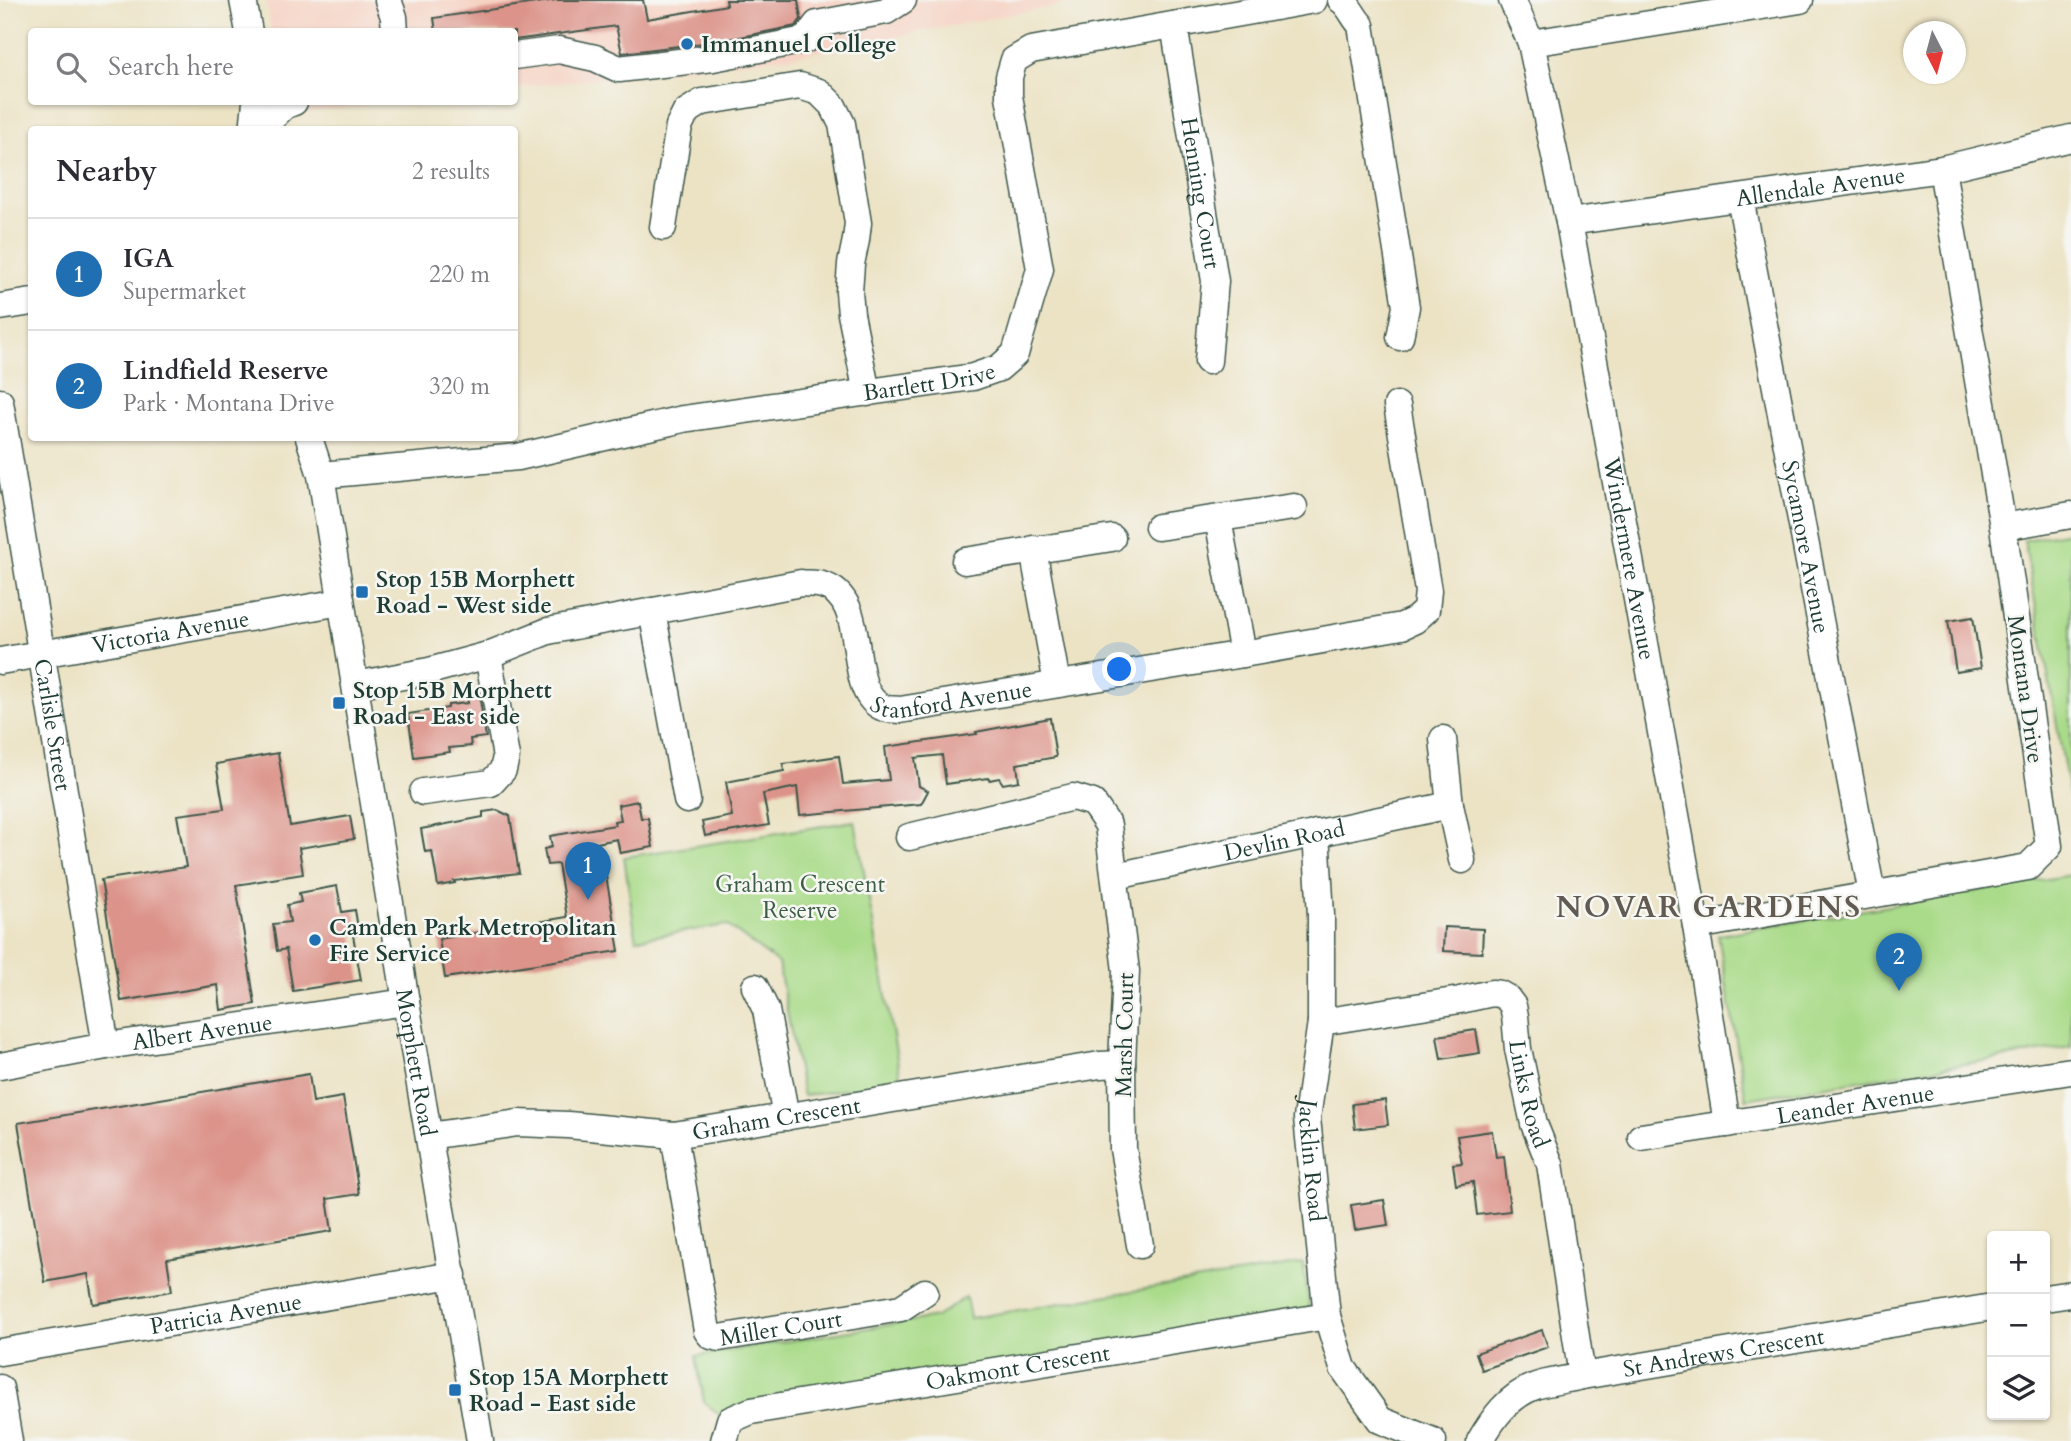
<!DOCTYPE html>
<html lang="en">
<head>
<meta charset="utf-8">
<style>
	:root { --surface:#fff; --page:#f2f2f3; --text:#2b2b33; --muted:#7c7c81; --line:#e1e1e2; --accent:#1f6fb2 }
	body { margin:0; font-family:Cardo,serif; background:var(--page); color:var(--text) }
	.controls { position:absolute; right:21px; bottom:21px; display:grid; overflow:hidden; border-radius:7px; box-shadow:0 2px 5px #0004 }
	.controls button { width:63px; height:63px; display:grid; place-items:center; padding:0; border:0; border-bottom:2px solid var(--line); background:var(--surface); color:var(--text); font:35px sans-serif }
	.compass { position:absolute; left:1903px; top:21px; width:63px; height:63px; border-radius:50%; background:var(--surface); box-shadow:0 2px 5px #0004; rotate:174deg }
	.you { position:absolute; left:1120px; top:670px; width:24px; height:24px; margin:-18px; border:5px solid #fff; border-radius:50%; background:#1a73e8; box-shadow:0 0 0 10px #1a73e833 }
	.badge { display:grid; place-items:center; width:46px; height:46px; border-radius:50%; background:var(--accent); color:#fff; font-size:23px; font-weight:700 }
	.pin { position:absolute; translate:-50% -58px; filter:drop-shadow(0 2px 4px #0008) }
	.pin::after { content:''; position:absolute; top:37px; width:24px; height:21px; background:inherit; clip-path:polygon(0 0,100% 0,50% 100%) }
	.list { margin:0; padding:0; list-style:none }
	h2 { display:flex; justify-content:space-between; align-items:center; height:91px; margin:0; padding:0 28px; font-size:30px }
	h2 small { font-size:23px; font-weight:400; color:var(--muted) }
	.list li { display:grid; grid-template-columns:46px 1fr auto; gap:21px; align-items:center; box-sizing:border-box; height:112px; padding:0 28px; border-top:2px solid var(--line) }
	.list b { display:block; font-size:26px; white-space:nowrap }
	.list p { margin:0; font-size:23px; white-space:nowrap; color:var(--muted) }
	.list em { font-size:23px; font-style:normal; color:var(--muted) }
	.icon { flex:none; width:38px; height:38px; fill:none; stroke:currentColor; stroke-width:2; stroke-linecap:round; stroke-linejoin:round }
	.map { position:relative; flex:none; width:2071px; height:1441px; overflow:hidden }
	.search { position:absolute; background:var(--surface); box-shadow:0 2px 5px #0004; left:28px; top:28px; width:490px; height:77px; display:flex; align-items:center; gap:18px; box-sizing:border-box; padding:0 24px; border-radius:7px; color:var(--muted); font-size:26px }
	.panel { position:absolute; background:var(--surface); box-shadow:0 2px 5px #0004; left:28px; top:126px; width:490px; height:315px; border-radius:7px }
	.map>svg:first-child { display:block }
</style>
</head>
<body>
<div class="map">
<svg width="2071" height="1441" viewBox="0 0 2071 1441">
	<rect width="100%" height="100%" fill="#f6f6f2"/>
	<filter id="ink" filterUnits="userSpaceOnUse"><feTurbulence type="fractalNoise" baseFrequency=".0143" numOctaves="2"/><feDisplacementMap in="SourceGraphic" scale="14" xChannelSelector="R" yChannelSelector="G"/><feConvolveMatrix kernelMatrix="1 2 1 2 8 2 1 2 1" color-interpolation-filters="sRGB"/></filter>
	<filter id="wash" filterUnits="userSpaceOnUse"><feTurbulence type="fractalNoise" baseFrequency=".00686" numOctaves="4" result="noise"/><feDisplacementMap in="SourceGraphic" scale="28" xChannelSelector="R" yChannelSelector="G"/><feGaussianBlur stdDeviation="1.57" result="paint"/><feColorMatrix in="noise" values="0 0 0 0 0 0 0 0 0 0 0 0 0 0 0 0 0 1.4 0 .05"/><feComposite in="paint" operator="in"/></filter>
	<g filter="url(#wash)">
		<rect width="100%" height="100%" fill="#ece3c5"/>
		<path fill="#f6d2c3" d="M266 0H1086L795 56 515 88 514 32 271 31Z
			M282 102H399L284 114Z"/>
		<path fill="#aadb8a" stroke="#648c5f" stroke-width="2" d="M2071 532V804L2024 540Z
			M855 821 901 1081 803 1096 778 963 727 925 636 939 624 857Z
			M2071 875V1047L1746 1099 1718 935Z
			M1303 1263 1310 1311 723 1418 704 1402 696 1356 936 1317 966 1297 970 1318Z"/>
		<g id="blocks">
			<path fill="#dc9389" d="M556 0H643L647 19 727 5 726 0H798L801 19 796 26 720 41 622 53 616 26 514 40V32H436L434 18Z
				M1973 617 1981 668 1956 672 1948 621Z
				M479 694 486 737 470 739 471 746 449 748 450 752 414 757 408 714 448 708V705L468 703 467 696Z
				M1050 718 1056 757 1017 764 1019 781 1003 784 999 778 989 780 988 778 946 784 942 755 915 758 919 786 928 791 921 804 800 815 797 787 763 794 769 825 705 836 702 822 732 816 726 782 784 771 783 764 839 756 843 784 889 780 885 747 977 734 976 732Z
				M278 753 290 826 350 816 354 839 299 848 303 874 236 885 255 1004 221 1010 218 985 121 1001 101 880 186 867 177 815 224 809 216 764Z
				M638 801 641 818H648L653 847 620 853 617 839 587 845 592 872 605 870 619 951 445 978 439 939 567 917 558 864 547 865 544 849 552 847 550 836 615 825 614 821 621 820 618 805Z
				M497 810 510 816 519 873 454 881 455 883 438 886 432 851 425 852 421 829 483 817V812Z
				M337 886 342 912 355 910 359 934 353 935 361 980 293 991 286 949 277 951 273 924 290 922 287 905 301 902 299 893Z
				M1444 927 1483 929 1482 953 1443 951Z
				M1476 1030 1480 1053 1441 1059 1437 1036Z
				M309 1074 313 1102 343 1097 359 1194 327 1199 332 1231 167 1259 172 1291 93 1304 88 1274 45 1282 18 1123Z
				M1385 1100 1388 1125 1355 1129 1352 1104Z
				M1492 1131 1496 1157 1504 1156 1510 1211 1477 1215 1473 1182 1456 1185 1453 1164 1462 1163 1457 1136Z
				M1384 1200 1388 1225 1355 1230 1351 1205Z
				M1542 1330 1548 1347 1482 1370 1476 1353Z"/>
		</g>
	</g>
	<g filter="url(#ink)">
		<use href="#blocks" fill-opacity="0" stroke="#3e564a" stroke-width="2"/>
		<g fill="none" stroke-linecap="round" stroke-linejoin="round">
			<g stroke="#3e564a" stroke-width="29">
				<g id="minor">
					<path d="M243 0 249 32"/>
					<path d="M388 0 394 17 395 32"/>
					<path d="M1341 0C1350 6 1353 17 1361 25L1406 307 1400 337"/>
					<path id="s1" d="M1512 0 1531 43 1569 222 1696 926 1727 1124"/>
					<path id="s2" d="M1174 25 1215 281 1208 361"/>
					<path d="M1531 43 1800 0"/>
					<path d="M514 56 559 50 595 58 619 69 713 58 805 40 817 24 886 11 903 0"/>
					<path d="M271 119 284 106 294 102"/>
					<path d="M255 130 254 121 256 102"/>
					<path id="s3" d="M1740 198 1872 894"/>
					<path id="s4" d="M1569 222 1942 169 2071 138"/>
					<path d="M663 227 679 126 686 112 702 102 800 86 819 92 833 106 842 124 858 223 856 240 851 264 849 292 851 314 867 393"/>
					<path d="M0 307 32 302"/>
					<path id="s5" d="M0 402 106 1046"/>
					<path id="s6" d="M309 438 321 475 406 1002 480 1441"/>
					<path id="s7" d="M321 475 518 457 683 419 973 377 999 368 1015 354 1040 269 1009 96V77L1014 60 1031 50 1314 0"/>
					<path d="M1218 519 1243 654"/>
					<path d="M1158 527 1294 507"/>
					<path d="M2003 527 2071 515"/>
					<path d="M1033 549 1057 684"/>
					<path d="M965 561 1112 538"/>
					<path d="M652 611 687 800"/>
					<path id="s8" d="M0 661 341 602"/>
					<path id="s9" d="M356 685 429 671 488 655 548 631 801 583C807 584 816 583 822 585 873 598 842 693 884 708 888 710 895 709 900 710L1243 654 1402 626 1415 620 1426 610 1428 591 1397 405"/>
					<path d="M1443 739 1450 805 1462 860"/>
					<path d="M423 792 491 783 503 770 506 757 488 655"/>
					<path id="s10" d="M1316 833 1321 915V1022L1307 1118 1327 1316 1343 1368 1380 1420 1433 1441"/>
					<path d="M909 837 1073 797 1093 803 1108 825 1126 971 1122 1064 1123 1149 1140 1245"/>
					<path id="s11" d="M1116 876 1450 805"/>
					<path d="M1696 926 2028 867 2049 846 2003 527 1942 169"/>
					<path d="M755 987 766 1010 786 1117"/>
					<path id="s12" d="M1321 1022 1460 1000 1492 993 1500 994 1507 998 1513 1006 1515 1016 1518 1049 1534 1124 1550 1164 1582 1376"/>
					<path id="s13" d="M0 1066 106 1046 406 1002"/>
					<path id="s14" d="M674 1135 707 1331 711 1336 719 1338 901 1308 925 1292"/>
					<path id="s15" d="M429 1136 518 1123 568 1125 674 1135 1100 1065 1122 1064"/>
					<path id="s16" d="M1641 1137 2071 1071"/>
					<path d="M2045 1298 2071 1294"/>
					<path id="s17" d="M0 1352 453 1275"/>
					<path d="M0 1388 9 1441"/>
					<path id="s18" d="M724 1441 730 1420 751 1411 1327 1316"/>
					<path id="s19" d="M1480 1441C1493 1418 1508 1397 1533 1387 1548 1381 1567 1380 1582 1376L1992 1307"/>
				</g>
			</g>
			<use href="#minor" stroke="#fff" stroke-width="26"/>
		</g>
	</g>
	<g fill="#1f6fb2" stroke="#f6f6f2" stroke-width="2.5">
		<circle cx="687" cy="44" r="7"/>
		<rect x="355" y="585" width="14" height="14" rx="3.5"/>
		<rect x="332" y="696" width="14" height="14" rx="3.5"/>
		<circle cx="315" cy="940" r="7"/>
		<rect x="448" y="1383" width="14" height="14" rx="3.5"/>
	</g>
	<g text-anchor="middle" stroke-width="5" stroke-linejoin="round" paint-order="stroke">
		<g font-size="23" font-weight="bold" fill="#1f3d34" stroke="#f6f6f2" text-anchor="start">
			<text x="701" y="52">Immanuel College</text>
			<text x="376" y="587">Stop 15B Morphett<tspan x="376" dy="26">Road - West side</tspan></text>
			<text x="353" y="698">Stop 15B Morphett<tspan x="353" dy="26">Road - East side</tspan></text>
			<text x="329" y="935">Camden Park Metropolitan<tspan x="329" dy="26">Fire Service</tspan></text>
			<text x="469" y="1385">Stop 15A Morphett<tspan x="469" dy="26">Road - East side</tspan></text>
		</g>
		<g font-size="23" fill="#1f3d34" stroke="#f6f6f2">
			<text dy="8" stroke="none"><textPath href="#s4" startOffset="254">Allendale Avenue</textPath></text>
			<text dy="8" stroke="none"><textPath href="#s2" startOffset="170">Henning Court</textPath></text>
			<text dy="8" stroke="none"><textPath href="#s7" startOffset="616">Bartlett Drive</textPath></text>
			<text dy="8" stroke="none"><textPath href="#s3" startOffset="355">Sycamore Avenue</textPath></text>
			<text dy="8" stroke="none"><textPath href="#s1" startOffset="572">Windermere Avenue</textPath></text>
			<text dy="8" stroke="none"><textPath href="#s8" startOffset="173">Victoria Avenue</textPath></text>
			<text dy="8" stroke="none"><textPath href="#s9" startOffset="693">Stanford Avenue</textPath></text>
			<text transform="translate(2026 689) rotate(82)" y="8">Montana Drive</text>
			<text dy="8" stroke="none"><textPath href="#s5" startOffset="327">Carlisle Street</textPath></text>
			<text dy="8" stroke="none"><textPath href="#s11" startOffset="172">Devlin Road</textPath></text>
			<text dy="8" stroke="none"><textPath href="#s13" startOffset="205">Albert Avenue</textPath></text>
			<text transform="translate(1124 1035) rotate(-89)" y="8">Marsh Court</text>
			<text dy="8" stroke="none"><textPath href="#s6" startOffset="634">Morphett Road</textPath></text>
			<text dy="8" stroke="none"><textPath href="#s12" startOffset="289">Links Road</textPath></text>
			<text dy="8" stroke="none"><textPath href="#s16" startOffset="217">Leander Avenue</textPath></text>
			<text dy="8" stroke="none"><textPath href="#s15" startOffset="350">Graham Crescent</textPath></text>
			<text dy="8" stroke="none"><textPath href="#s10" startOffset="329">Jacklin Road</textPath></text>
			<text dy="8" stroke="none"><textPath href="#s17" startOffset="229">Patricia Avenue</textPath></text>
			<text dy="8" stroke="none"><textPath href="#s14" startOffset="276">Miller Court</textPath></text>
			<text dy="8" stroke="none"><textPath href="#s19" startOffset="271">St Andrews Crescent</textPath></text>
			<text dy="8" stroke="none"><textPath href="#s18" startOffset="315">Oakmont Crescent</textPath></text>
		</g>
		<g font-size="23" fill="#3b5d45" stroke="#f6f6f2">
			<text x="800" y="892">Graham Crescent<tspan x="800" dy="26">Reserve</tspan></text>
		</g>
		<g font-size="30" font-weight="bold" letter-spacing="2" fill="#615b52" stroke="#f6f6f2">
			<text x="1709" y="917">NOVAR GARDENS</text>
		</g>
	</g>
</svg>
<div class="controls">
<button>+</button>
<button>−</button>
<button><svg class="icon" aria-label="layers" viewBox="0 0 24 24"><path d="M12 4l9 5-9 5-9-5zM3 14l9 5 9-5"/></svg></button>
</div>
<svg class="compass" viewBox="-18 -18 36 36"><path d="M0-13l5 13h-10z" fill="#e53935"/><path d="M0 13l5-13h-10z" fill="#7c7c81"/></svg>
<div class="you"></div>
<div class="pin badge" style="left:588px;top:900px">1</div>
<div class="pin badge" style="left:1899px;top:991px">2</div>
<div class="search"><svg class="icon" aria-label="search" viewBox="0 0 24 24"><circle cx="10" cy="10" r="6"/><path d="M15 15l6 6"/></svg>Search here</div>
<section class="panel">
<h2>Nearby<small>2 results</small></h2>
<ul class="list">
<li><span class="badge">1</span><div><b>IGA</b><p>Supermarket</p></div><em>220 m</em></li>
<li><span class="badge">2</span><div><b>Lindfield Reserve</b><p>Park · Montana Drive</p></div><em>320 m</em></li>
</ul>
</section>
</div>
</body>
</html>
